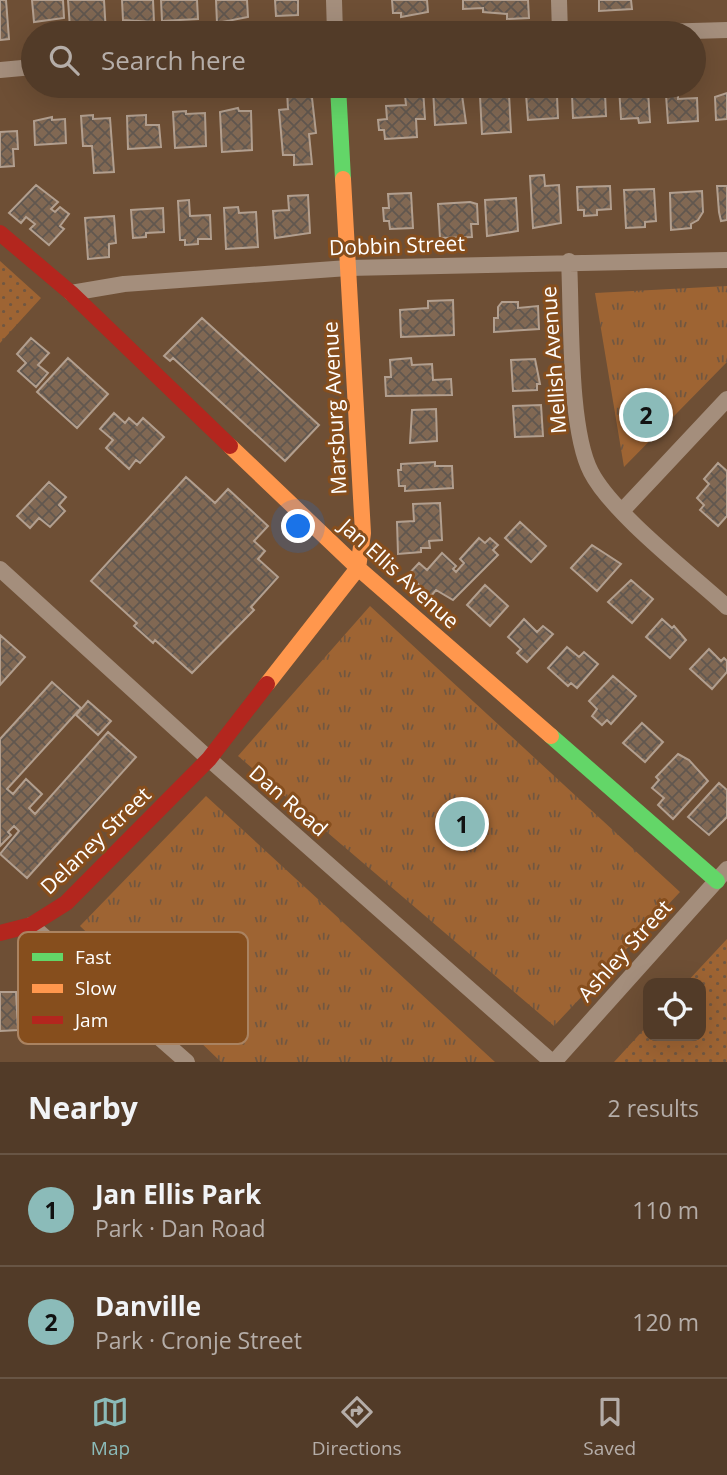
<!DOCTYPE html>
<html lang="en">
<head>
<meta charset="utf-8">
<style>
	:root { --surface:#523b28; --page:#5c4634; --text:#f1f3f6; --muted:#b5ada8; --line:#685545; --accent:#8bbbb9 }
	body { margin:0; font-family:"Open Sans",sans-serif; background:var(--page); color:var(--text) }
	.controls { position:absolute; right:21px; bottom:21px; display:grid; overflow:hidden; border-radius:14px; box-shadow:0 7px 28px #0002 }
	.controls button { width:63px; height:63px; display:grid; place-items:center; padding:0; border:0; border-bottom:2px solid var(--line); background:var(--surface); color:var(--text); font:35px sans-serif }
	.you { position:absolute; left:299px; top:527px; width:24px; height:24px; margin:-18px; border:5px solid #fff; border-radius:50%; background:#1a73e8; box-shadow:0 0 0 10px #1a73e833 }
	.badge { display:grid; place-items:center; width:46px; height:46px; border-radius:50%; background:var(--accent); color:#111; font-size:23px; font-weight:700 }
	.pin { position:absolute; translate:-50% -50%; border:4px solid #fff; box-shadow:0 2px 7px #0006 }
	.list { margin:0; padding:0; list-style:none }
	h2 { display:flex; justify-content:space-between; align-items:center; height:91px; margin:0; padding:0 28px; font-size:30px }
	h2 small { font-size:23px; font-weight:400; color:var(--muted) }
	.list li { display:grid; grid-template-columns:46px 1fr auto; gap:21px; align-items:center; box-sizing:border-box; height:112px; padding:0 28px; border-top:2px solid var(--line) }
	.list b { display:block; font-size:26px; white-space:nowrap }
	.list p { margin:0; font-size:23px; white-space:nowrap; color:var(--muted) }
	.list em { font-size:23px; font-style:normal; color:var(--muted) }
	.icon { flex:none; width:38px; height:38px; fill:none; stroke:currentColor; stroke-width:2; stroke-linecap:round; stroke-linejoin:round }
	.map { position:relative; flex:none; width:727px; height:1062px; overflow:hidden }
	.search { position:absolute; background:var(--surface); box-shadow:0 7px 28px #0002; left:21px; right:21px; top:21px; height:77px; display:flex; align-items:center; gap:18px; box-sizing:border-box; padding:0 24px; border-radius:38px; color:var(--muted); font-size:26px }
	.sheet { height:315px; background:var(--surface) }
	nav { display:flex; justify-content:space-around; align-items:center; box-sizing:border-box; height:98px; border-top:2px solid var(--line); background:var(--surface); font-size:19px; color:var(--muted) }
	nav a { display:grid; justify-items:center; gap:4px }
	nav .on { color:var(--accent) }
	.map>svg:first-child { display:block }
</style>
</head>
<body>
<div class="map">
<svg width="727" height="1062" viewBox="0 0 727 1062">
	<defs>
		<pattern id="grass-dots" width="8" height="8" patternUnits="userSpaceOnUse" patternTransform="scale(1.75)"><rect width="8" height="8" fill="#9e6433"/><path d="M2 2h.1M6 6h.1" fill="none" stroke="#715741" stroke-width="1.8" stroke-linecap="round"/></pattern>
		<pattern id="park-tufts" width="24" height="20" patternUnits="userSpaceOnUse" patternTransform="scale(1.75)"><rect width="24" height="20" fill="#9e6433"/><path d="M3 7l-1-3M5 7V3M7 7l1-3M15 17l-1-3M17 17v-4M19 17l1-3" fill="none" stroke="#715741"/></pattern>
		<pattern id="building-cross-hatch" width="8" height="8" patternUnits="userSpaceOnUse" patternTransform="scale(1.75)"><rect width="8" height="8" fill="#816853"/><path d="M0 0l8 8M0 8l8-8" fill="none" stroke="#61574f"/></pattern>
	</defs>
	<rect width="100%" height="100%" fill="#6e4f35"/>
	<path fill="url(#grass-dots)" d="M0 261 41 298 0 343Z
		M727 939V1062H614L648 1025V1036H701V983H686Z"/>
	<path fill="url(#park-tufts)" d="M727 286V362L624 467 595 293Z
		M370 606 680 892 554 1026 238 756Z
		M206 796 495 1062H221L80 926Z"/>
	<path fill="url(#building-cross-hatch)" stroke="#b29f8f" stroke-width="2" d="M0 0H6L9 39 0 40Z
		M32 0H63L64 18 34 22Z
		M68 0H104L106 33H87L86 27 70 28Z
		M122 0H153L154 22 123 20Z
		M161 0H197L198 19 162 21Z
		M216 0H247L248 17 217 23Z
		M275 0H298V15L276 16Z
		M392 0H427L428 12 401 17V13H393Z
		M463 0H528L529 18 507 19V14L483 12V8L463 9Z
		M599 0H631L632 9 599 11Z
		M636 86 637 92 648 91 650 122 639 123 638 118 621 119 619 87Z
		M461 88 466 123 435 125 433 89Z
		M423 89 425 119H416L417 137 385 139 384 130H379L378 120 387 119 386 106 406 105 405 95Z
		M302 90 312 98 316 133 309 134 312 164 294 165V155H283L279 110 288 109 287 91Z
		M591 91 592 94 605 93 606 116 573 118 572 95Z
		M727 93V119L716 120 715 97Z
		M509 94 511 132 482 134 480 96Z
		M526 94 557 96 558 118 528 120Z
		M678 94V99L697 98 698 121 668 123 666 95Z
		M238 108 239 111H251L252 150 222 152 220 112Z
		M186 111V114L205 113 206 146 175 148 173 112Z
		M93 115V119L110 118 114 172 94 173 92 146H83L81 116Z
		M146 115V125H159L161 147 128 149 127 116Z
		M52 117V120L65 119 66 143 35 145 34 121Z
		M17 131 18 149H13L14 166 0 167V132Z
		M544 175 545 186 559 185 561 223 533 228 530 176Z
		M36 185 58 202 51 209 55 212 60 207 69 214 60 226 64 229 49 245 30 229 35 224 26 217 21 223 9 213Z
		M610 186 611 209 597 210V215L584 216V210H578L577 187Z
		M717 186H727V220L721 221 719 212Z
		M654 189 656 221 645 222V227L626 228 624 190Z
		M702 191 703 212 698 220 691 224V228L671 230 670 193Z
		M411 193 413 228 390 229 389 221H384L383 208H389L388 194Z
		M308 195 310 233 275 238 273 211 289 210 288 196Z
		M516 198 518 231 487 236 485 200Z
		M189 200 190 216 210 215 211 239H198V244L185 245V240H180L178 201Z
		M470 202 477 204 478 224H471L472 237 440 238 438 204Z
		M238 207 239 213 256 212 258 247 226 249 224 208Z
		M163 208 164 232 146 233V237L133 238 131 210Z
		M114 216 116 243 109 244V257L88 259 85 218Z
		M453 300 454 335 401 337 400 310 428 308V301Z
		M502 302H518V308L538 306 539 329 494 332V318H498V307Z
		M202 318 319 425 285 461 173 358 170 361 164 356Z
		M31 338 49 353 38 365 48 373 36 387 18 371 26 363 17 354Z
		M68 358 108 394 77 428 37 392Z
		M411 358 412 365 432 364 433 380 451 379 452 395 386 396 385 377H391L390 360Z
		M535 359 540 384H537V390L513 391 511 360Z
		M541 405 543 436 515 437 513 406Z
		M436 409 437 441 410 443 412 410Z
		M114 413 125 423 129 418 137 425 143 418 164 437 140 463 136 460 129 469 106 448 113 440 100 429Z
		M435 462V466H452L453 488 405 491V486H399L398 470H401V464Z
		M718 463 727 471V516L718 526 700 510 704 505 697 498 709 484 704 479Z
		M186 477 215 503 228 489 268 526 254 541 265 551 258 559 278 577 251 607 254 610 192 673 155 640 153 643 134 626 137 623 91 581Z
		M49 482 66 497 59 505 65 511 50 527 39 518 30 528 17 516Z
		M440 503 442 540 429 541 430 548H421V552L398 554 397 522 414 521 413 504Z
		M520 522 546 546 531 562 505 538Z
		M479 538 485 543 490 538 498 545 493 550 498 555 453 600 436 590 431 596 417 583 413 586 405 578 419 563 427 570 442 553 456 566 453 569 456 572 464 563 460 559Z
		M592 545 621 564 597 591 571 568Z
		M631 580 653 599 632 623 608 602Z
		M485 585 508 606 490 626 467 605Z
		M524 619 537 632 543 626 553 634 527 662 517 653 521 649 508 637Z
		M662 619 672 628 674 626 686 640 670 658 646 637Z
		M0 635 25 657 0 685Z
		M567 647 579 657 584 652 598 664 577 688 571 683 568 686 548 668Z
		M709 649 721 661 724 658 727 661V672L712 689 690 669Z
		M613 676 636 696 611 724 607 720 602 725 592 716 597 709 589 701Z
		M52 682 81 708 7 789 13 794 26 779 42 794 29 808 35 814 108 732 136 757 27 878 0 854 19 831 14 826 8 832 11 835 0 846V739Z
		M88 701 111 721 98 735 76 715Z
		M642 723 663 742 645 762 623 743Z
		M678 754 689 760 708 781 673 819 658 805 664 798 652 788 659 780 656 777Z
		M719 783 727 790V817L709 835 688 817Z
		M0 992H16L18 1030 0 1031Z"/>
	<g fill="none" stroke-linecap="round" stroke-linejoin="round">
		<path stroke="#a48e7c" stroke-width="16" d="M334 0 335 33
			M559 0 560 33
			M623 33 727 30
			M0 70 33 67
			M569 261C572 314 568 428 591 472 612 513 691 574 727 607
			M71 293 124 284 348 268 727 260
			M622 511 727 399
			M0 569 209 759 552 1062
			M31 925 187 1062
			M554 1062 727 869"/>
		<path stroke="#63d668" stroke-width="16" d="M338 86 343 179
			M551 736 717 881"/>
		<path stroke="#ff974d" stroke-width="16" d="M230 446 358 568 551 736
			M267 684 358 568 363 533 343 179"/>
		<path stroke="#b3261e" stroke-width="16" d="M0 233 71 293 230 446
			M0 933 31 925 66 903 209 759 267 684"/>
	</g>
	<g text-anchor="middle" stroke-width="6" stroke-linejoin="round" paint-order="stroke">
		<g font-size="21" fill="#fff" stroke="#864e1d">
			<text transform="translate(397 246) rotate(-2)" y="7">Dobbin Street</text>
			<text transform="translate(554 360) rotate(-94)" y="7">Mellish Avenue</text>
			<text transform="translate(335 408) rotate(-93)" y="7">Marsburg Avenue</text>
			<text transform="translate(399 574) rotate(42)" y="7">Jan Ellis Avenue</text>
			<text transform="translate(288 801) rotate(41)" y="7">Dan Road</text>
			<text transform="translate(96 841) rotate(-44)" y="7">Delaney Street</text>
			<text transform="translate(625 951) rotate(-48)" y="7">Ashley Street</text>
		</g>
	</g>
	<rect x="18" y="932" width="230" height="112" rx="10" fill="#864e1d" stroke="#aa8361" stroke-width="2"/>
	<rect x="32" y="953" width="31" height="8" fill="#63d668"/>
	<rect x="32" y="984" width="31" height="9" fill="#ff974d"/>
	<rect x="32" y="1016" width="31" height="8" fill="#b3261e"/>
	<g font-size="19" fill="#fff">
		<text x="75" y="964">Fast</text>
		<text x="75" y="995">Slow</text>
		<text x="75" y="1027">Jam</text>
	</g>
</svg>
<div class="controls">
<button><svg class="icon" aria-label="locate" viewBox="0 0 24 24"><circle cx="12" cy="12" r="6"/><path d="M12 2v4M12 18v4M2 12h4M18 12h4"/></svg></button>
</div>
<div class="you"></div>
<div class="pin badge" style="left:462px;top:824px">1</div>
<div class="pin badge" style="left:646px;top:415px">2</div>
<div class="search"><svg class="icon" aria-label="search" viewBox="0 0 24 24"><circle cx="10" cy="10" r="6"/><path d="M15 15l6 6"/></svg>Search here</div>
</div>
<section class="sheet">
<h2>Nearby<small>2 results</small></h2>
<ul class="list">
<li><span class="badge">1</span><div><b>Jan Ellis Park</b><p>Park · Dan Road</p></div><em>110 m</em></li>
<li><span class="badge">2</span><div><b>Danville</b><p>Park · Cronje Street</p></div><em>120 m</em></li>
</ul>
</section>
<nav>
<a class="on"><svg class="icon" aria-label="map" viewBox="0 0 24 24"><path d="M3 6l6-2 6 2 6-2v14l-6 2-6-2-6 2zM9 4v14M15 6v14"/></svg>Map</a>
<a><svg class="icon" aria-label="directions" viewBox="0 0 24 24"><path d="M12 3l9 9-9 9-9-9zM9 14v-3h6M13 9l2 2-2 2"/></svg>Directions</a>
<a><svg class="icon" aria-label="saved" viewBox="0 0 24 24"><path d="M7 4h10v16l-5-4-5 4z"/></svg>Saved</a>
</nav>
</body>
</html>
